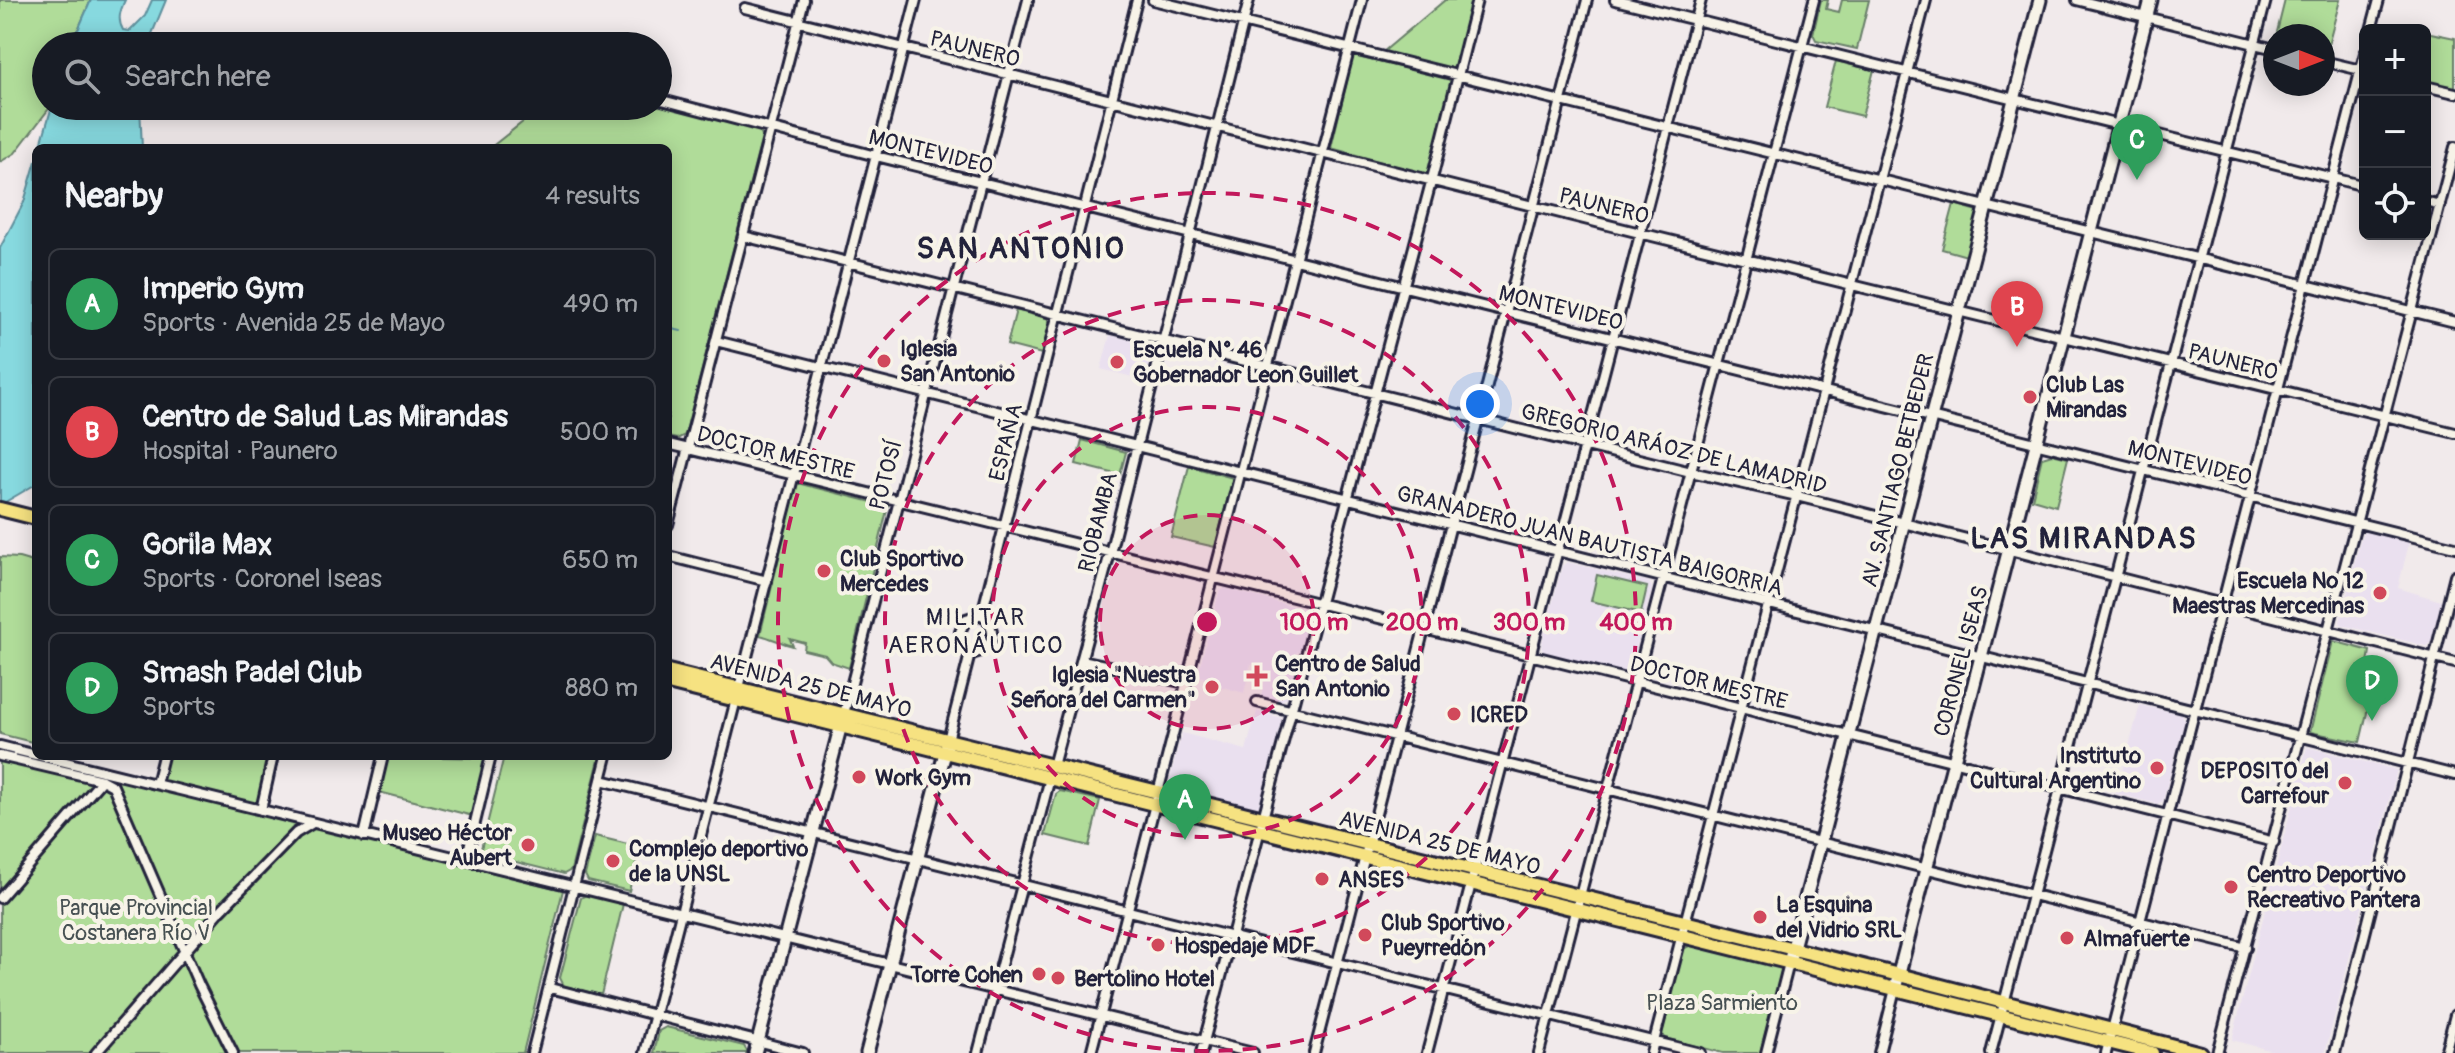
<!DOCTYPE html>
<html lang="en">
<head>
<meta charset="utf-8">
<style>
	:root { --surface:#171b24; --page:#20242c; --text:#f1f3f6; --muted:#9ea1a6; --line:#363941; --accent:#d1495b }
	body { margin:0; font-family:Pangolin,sans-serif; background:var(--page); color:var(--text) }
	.controls { position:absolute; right:24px; top:24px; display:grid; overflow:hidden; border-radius:12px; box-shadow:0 4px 20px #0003 }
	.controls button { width:72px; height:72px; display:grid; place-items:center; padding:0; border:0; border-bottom:2px solid var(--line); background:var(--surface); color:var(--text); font:40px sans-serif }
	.compass { position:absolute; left:2263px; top:24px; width:72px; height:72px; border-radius:50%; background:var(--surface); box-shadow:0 4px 20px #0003; rotate:90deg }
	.you { position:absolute; left:1480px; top:404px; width:28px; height:28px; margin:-20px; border:6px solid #fff; border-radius:50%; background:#1a73e8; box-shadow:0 0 0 12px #1a73e833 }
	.badge { display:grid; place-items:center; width:52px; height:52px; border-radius:50%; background:var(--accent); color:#fff; font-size:26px; font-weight:700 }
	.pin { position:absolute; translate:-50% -66px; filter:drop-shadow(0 2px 4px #0008) }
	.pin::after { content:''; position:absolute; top:42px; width:28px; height:24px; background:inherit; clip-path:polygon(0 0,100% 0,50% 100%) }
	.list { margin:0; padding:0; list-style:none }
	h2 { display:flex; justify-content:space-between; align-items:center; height:104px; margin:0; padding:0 32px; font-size:34px }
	h2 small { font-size:26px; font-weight:400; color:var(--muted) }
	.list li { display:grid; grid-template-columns:52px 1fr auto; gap:24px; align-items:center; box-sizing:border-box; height:112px; margin:0 16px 16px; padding:0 16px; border:2px solid var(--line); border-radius:12px }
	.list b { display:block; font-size:30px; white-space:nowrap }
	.list p { margin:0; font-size:26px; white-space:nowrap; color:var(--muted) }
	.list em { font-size:26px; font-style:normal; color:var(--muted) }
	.icon { flex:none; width:44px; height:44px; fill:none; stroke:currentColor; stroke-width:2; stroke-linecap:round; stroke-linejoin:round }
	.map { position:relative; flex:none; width:2455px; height:1053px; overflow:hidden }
	.search { position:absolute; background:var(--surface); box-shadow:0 4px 20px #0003; left:32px; top:32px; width:640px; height:88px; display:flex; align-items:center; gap:20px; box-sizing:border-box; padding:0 28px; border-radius:44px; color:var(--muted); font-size:30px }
	.panel { position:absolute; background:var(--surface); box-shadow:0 4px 20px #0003; left:32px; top:144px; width:640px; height:616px; border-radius:12px }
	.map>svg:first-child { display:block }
</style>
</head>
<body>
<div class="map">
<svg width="2455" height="1053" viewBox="0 0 2455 1053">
	<rect width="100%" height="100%" fill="#f1eaeb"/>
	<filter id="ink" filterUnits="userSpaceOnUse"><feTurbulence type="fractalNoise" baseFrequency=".0125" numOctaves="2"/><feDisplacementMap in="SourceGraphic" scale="16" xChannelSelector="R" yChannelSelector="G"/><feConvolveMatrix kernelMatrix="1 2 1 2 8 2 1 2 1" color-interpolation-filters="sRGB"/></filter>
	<g filter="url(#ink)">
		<path fill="#eae0ef" d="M1110 335 1150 345 1153 350 1145 380 1101 369Z
			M2365 532 2409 543 2398 588 2441 601 2431 642 2426 646 2342 625 2340 622 2362 534Z
			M1567 562 1649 582 1652 588 1631 669 1627 673 1544 652 1541 647 1562 566Z
			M1225 588 1307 610 1309 614 1300 651 1295 654 1297 661 1287 698 1282 701 1261 696 1266 675 1260 673 1261 666 1251 664 1244 693 1215 685V680L1197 676 1219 592Z
			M2140 705 2181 714 2185 720 2163 801 2157 804 2116 794Z
			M1257 711 1282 718 1259 806 1255 808 1171 785 1169 781 1182 733 1246 750Z
			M2307 747 2397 770 2325 1053H2280L2232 1040Z"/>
		<path fill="#b0dc99" stroke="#697f6a" stroke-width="2" d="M0 0H91L71 46H46V106H51L15 153 0 162Z
			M1445 0H1473L1456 70 1383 52Z
			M1821 0H1828L1826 9 1839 12 1842 0H1869L1857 49 1816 40 1813 34Z
			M2285 0H2340L2325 56 2323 36H2276Z
			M2426 32 2455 38V88L2425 81Z
			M1353 56 1452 79 1429 175 1331 148Z
			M1836 61 1874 70 1862 116 1824 107Z
			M658 103 760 131 762 137 685 435 677 439 668 437V148H490L543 106H658Z
			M1954 204 1978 211 1967 256 1942 249Z
			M1016 310 1047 318 1050 323 1042 354 1007 345Z
			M1082 440 1126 452 1120 475 1076 464Z
			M2052 454 2068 458 2056 506 2032 499 2042 457Z
			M1189 466 1233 478 1215 547 1171 537Z
			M797 483 888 506 849 668 831 662 825 655 804 650 805 643 790 639 793 646C781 643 772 638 760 635Z
			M0 557 19 558 36 563V743L0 734Z
			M1597 575 1647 587 1641 613 1591 601Z
			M2333 641 2370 651 2366 675 2381 679 2371 696 2360 742 2310 732Z
			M0 749 563 890 523 1053H0Z
			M167 756H270L259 806 160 782Z
			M387 756 487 758 473 816 379 792Z
			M504 756H600L571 870 564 874 480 853Z
			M1060 791 1100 800 1089 846 1045 835 1056 794Z
			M595 836 640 847 629 891 588 881 585 875Z
			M586 895 623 904 601 995 564 986 560 978 581 898Z
			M1691 945 1778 965 1782 970 1760 1053H1723L1664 1038 1662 1033 1683 949Z
			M666 1027 744 1046 748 1053H654L659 1031Z"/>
		<path fill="#87d9df" stroke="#5f909d" stroke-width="2" d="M91 0H125C120 11 117 20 123 30L130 31 145 16 152 0H166L147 46H71Z
			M52 106H140L142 148H40Z
			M36 161V484L0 505V248L24 202Z"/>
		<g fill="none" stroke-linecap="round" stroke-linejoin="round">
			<path stroke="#5f909d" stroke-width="2" d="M668 328 681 331"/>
			<g stroke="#22223b" stroke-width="14">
				<path id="street" d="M1153 0 2455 322
					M1615 0 2365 186
					M2077 0 2275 49
					M745 8 1640 233 2455 433
					M2371 30 2379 0
					M2323 61 2365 71
					M2425 86 2455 93
					M658 99 876 156 2455 547
					M2425 201 2440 205
					M743 236 1691 472 1797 496 2455 663
					M716 341 2455 775
					M668 444 1530 655 2274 842
					M668 525 804 0
					M668 556 767 581
					M982 614 1137 0
					M970 654C994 651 999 630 982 614
					M970 654 963 646 960 632 966 619 982 614
					M1082 660 1185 683
					M1257 702 2246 948
					M844 714 1028 0
					M948 740 970 654
					M0 746 36 755
					M0 756 102 780 113 786 199 985 233 1053
					M41 756 1253 1053
					M1053 766 1110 553 1249 0
					M601 780 1700 1053
					M156 784 163 756
					M261 810 273 756
					M364 836 383 756
					M466 860 491 756
					M0 898 102 780
					M550 988 803 1053
					M96 1053 221 910 296 833 311 824
					M532 1053 607 756
					M645 1053 916 0
					M978 1053 1050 778
					M1091 1053 1362 0
					M1201 1053 1434 171 1477 0
					M1314 1053 1587 0
					M1427 1053 1701 0
					M1539 1053 1814 0
					M1651 1053 1926 0
					M1766 1053 1789 963
					M1879 1053 1895 989
					M1991 1053 2266 0
					M2106 1053 2365 53
					M2217 1053 2455 147
					M2335 1053 2455 575
					M2445 1053 2455 1015"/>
			</g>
			<g stroke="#22223b" stroke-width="17">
				<path id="secondary" d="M1789 963 2040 0
					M1895 989 2151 0
					M755 1053 843 717
					M867 1053 947 745"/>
			</g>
			<g stroke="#22223b" stroke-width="18">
				<path id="primary" d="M0 509 36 518
					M668 671 1899 975 2201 1053
					M668 683 2152 1053"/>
			</g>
			<use href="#street" stroke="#f7f3e8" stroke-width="8"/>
			<use href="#secondary" stroke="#f7f3e8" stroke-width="11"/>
			<use href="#primary" stroke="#f6e281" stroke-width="12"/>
		</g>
	</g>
	<circle cx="1207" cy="622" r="107" fill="#c2185b" fill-opacity=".12"/>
	<g fill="none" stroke="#c2185b" stroke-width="4" stroke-dasharray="14 10">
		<circle cx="1207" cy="622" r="107"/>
		<circle cx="1207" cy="622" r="215"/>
		<circle cx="1207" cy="622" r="322"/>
		<circle cx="1207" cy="622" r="429"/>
	</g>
	<g fill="#d1495b" stroke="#f7f3e8" stroke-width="3">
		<circle cx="884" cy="361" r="8"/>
		<circle cx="1117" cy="362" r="8"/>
		<circle cx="2030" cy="397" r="8"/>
		<circle cx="824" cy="571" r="8"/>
		<circle cx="2380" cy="593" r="8"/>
		<path d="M1253 664h8v8h8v8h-8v8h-8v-8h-8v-8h8z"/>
		<circle cx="1212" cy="687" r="8"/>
		<circle cx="1454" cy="714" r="8"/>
		<circle cx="2157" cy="768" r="8"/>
		<circle cx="859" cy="777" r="8"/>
		<circle cx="2345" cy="783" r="8"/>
		<circle cx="528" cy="845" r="8"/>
		<circle cx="613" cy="861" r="8"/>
		<circle cx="1322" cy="879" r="8"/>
		<circle cx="2231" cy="887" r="8"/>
		<circle cx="1760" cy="917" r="8"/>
		<circle cx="1365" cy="935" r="8"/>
		<circle cx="2067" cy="938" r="8"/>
		<circle cx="1158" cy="945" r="8"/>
		<circle cx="1039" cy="974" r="8"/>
		<circle cx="1058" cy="978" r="8"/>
	</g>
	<g text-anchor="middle" stroke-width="8" stroke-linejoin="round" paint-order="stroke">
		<g font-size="22" fill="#22223b" stroke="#f7f3e8">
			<text transform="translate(975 48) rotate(14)" y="8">PAUNERO</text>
			<text transform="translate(931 151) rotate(14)" y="8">MONTEVIDEO</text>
			<text transform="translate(1604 205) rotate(14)" y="8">PAUNERO</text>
			<text transform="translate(1561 307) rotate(14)" y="8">MONTEVIDEO</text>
			<text transform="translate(2233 361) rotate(14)" y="8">PAUNERO</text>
			<text transform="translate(1005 442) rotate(-76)" y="8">ESPAÑA</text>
			<text transform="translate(1674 448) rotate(14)" y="8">GREGORIO ARÁOZ DE LAMADRID</text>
			<text transform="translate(776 452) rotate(14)" y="8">DOCTOR MESTRE</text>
			<text transform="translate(2190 462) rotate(14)" y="8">MONTEVIDEO</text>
			<text transform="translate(1897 470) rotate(-76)" y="8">AV. SANTIAGO BETBEDER</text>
			<text transform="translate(885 475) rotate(-75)" y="8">POTOSÍ</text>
			<text transform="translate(1097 522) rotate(-76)" y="8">RIOBAMBA</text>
			<text transform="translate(1590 540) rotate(14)" y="8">GRANADERO JUAN BAUTISTA BAIGORRIA</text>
			<text transform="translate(1960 661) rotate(-75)" y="8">CORONEL ISEAS</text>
			<text transform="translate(1709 682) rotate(14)" y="8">DOCTOR MESTRE</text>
			<text transform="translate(811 685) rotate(14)" y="8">AVENIDA 25 DE MAYO</text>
			<text transform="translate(1440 842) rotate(14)" y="8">AVENIDA 25 DE MAYO</text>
		</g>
		<g font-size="22" font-weight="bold" fill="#22223b" stroke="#f7f3e8" text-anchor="start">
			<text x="900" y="356">Iglesia<tspan x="900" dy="25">San Antonio</tspan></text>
			<text x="1133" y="357">Escuela N° 46<tspan x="1133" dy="25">Gobernador Leon Guillet</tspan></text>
			<text x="2046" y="392">Club Las<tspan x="2046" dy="25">Mirandas</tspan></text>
			<text x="840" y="566">Club Sportivo<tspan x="840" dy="25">Mercedes</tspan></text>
			<text x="2364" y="588" text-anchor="end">Escuela Nº 12<tspan x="2364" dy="25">Maestras Mercedinas</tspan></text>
			<text x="1275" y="671">Centro de Salud<tspan x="1275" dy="25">San Antonio</tspan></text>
			<text x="1196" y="682" text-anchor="end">Iglesia "Nuestra<tspan x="1196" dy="25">Señora del Carmen"</tspan></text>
			<text x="1470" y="722">ICRED</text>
			<text x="2141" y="763" text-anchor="end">Instituto<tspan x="2141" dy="25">Cultural Argentino</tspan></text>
			<text x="2329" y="778" text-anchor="end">DEPOSITO del<tspan x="2329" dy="25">Carrefour</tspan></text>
			<text x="875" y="785">Work Gym</text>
			<text x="512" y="840" text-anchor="end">Museo Héctor<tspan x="512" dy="25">Aubert</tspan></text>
			<text x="629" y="856">Complejo deportivo<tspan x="629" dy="25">de la UNSL</tspan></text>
			<text x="2247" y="882">Centro Deportivo<tspan x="2247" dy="25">Recreativo Pantera</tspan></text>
			<text x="1338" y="887">ANSES</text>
			<text x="1776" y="912">La Esquina<tspan x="1776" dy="25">del Vidrio SRL</tspan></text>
			<text x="1381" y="930">Club Sportivo<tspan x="1381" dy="25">Pueyrredón</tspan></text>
			<text x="2083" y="946">Almafuerte</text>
			<text x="1174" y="953">Hospedaje MDF</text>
			<text x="1023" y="982" text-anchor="end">Torre Cohen</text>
			<text x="1074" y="986">Bertolino Hotel</text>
		</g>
		<g font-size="22" fill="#465052" stroke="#f7f3e8">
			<text x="136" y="915">Parque Provincial<tspan x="136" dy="25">Costanera Río V</tspan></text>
			<text x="1722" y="1010">Plaza Sarmiento</text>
		</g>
		<g font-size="24" letter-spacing="2" fill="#22223b" stroke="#f7f3e8">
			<text x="976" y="625">MILITAR<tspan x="976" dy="28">AERONÁUTICO</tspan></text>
		</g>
		<g font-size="30" font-weight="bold" letter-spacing="2" fill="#22223b" stroke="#f7f3e8">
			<text x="1021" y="258">SAN ANTONIO</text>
			<text x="2084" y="548">LAS MIRANDAS</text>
		</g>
	</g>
	<circle cx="1207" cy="622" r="12" fill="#c2185b" stroke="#f7f3e8" stroke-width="4"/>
	<g font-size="24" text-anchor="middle" font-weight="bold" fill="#c2185b" stroke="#f7f3e8" stroke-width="8" stroke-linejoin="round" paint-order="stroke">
		<text x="1314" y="630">100 m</text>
		<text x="1422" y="630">200 m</text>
		<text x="1529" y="630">300 m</text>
		<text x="1636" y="630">400 m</text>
	</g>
</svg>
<div class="controls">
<button>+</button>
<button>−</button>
<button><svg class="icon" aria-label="locate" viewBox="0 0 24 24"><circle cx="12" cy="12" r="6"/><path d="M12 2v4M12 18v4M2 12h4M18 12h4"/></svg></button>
</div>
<svg class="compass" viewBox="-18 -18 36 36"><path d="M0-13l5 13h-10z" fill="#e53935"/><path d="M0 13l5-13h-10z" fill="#9ea1a6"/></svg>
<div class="you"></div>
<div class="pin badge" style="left:1185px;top:840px;background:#2e9e5b">A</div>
<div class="pin badge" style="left:2017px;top:347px;background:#e0444e">B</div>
<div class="pin badge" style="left:2137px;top:180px;background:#2e9e5b">C</div>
<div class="pin badge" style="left:2372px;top:721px;background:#2e9e5b">D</div>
<div class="search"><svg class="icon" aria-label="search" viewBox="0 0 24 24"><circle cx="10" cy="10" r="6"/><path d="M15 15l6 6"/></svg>Search here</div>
<section class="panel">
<h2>Nearby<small>4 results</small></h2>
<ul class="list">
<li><span class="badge" style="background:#2e9e5b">A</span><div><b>Imperio Gym</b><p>Sports · Avenida 25 de Mayo</p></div><em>490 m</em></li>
<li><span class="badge" style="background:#e0444e">B</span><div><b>Centro de Salud Las Mirandas</b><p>Hospital · Paunero</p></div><em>500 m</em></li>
<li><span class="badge" style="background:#2e9e5b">C</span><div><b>Gorila Max</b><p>Sports · Coronel Iseas</p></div><em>650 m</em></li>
<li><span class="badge" style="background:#2e9e5b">D</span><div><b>Smash Padel Club</b><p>Sports</p></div><em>880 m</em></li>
</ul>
</section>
</div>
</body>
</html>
